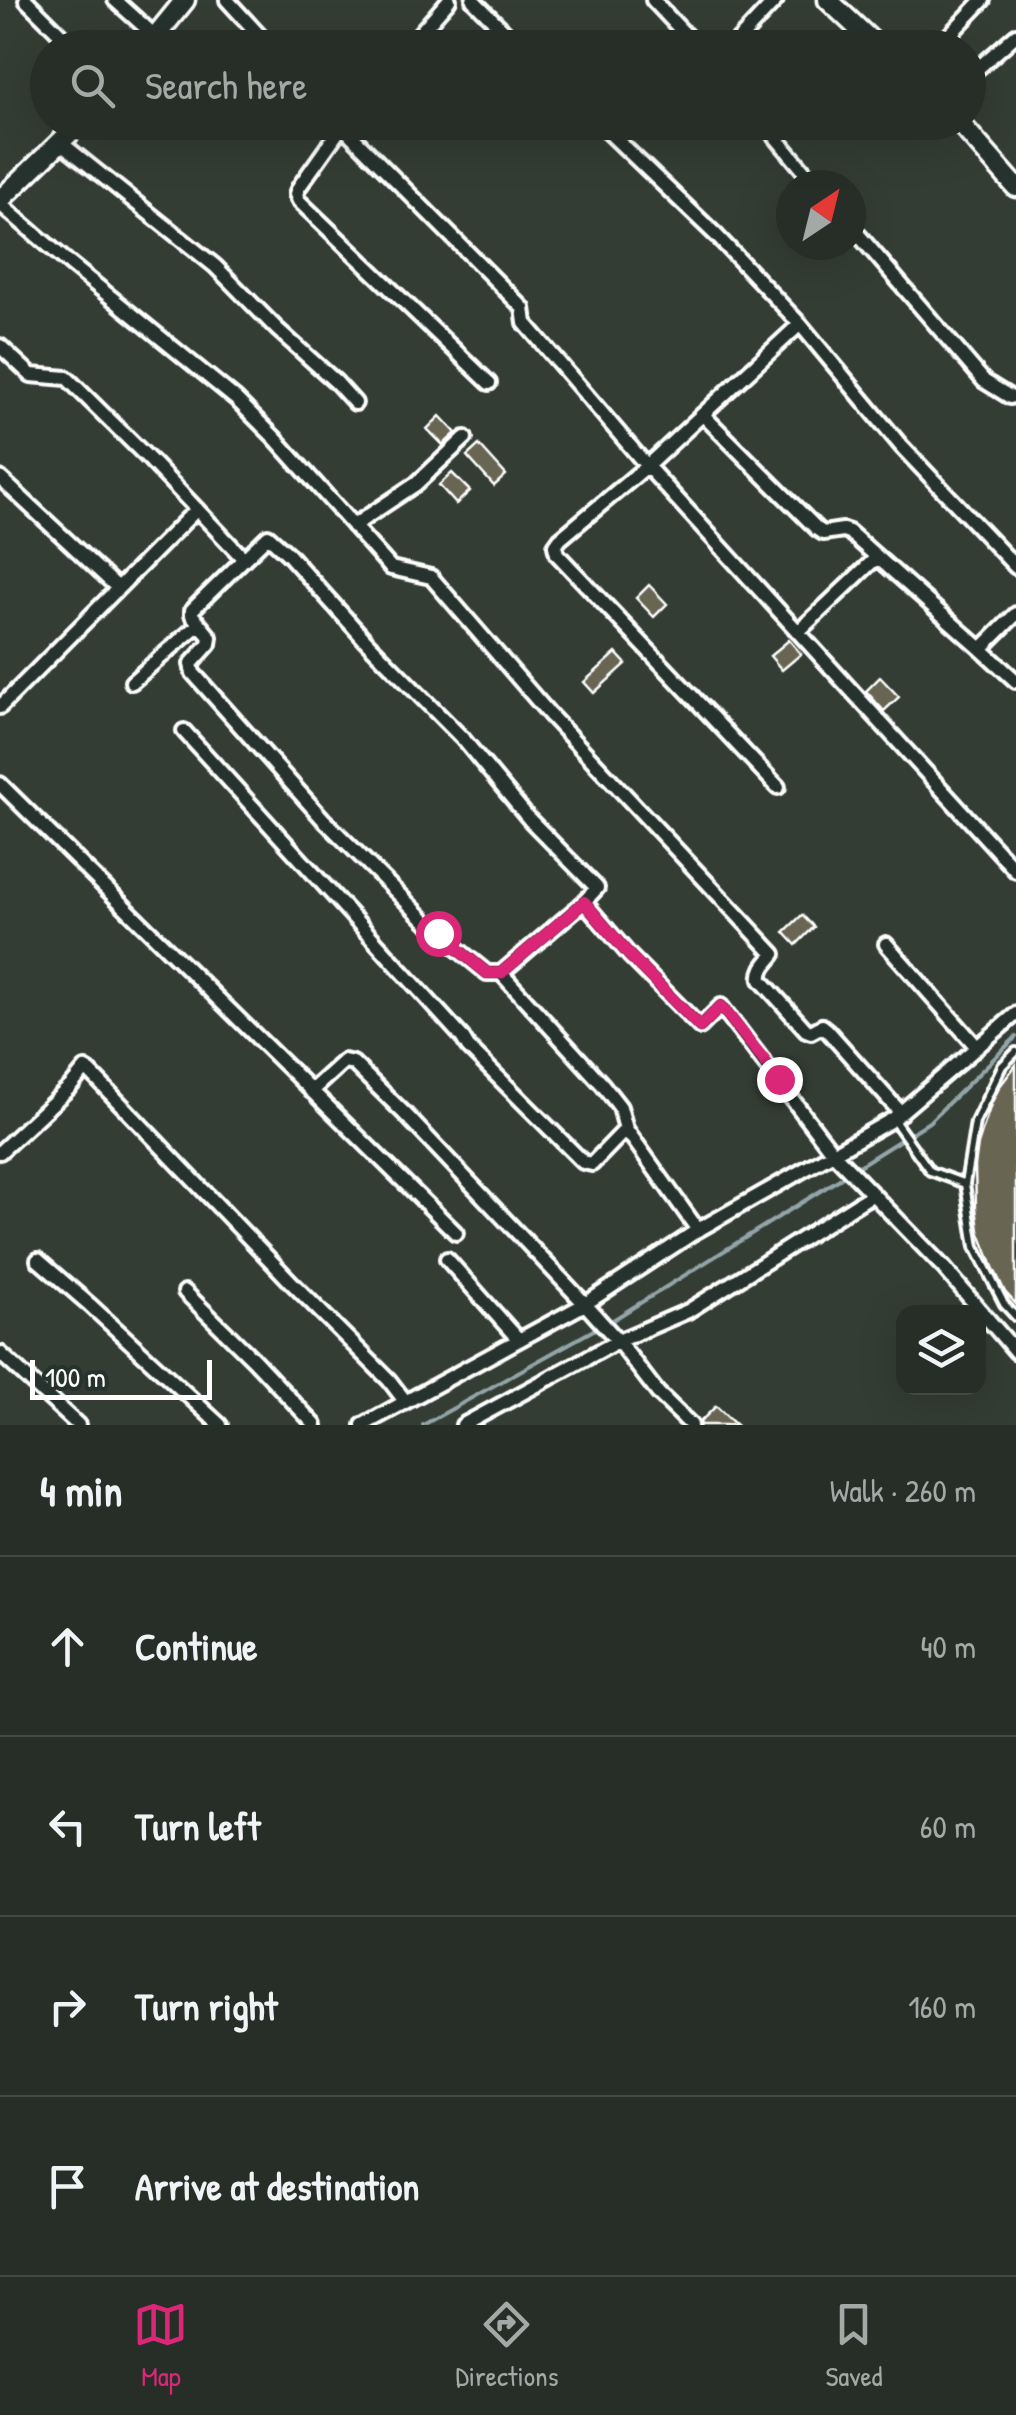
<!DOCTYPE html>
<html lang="en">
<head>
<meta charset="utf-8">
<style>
	:root { --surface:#262e27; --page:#2e362f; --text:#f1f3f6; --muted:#a4a8a7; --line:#424a44; --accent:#db2777 }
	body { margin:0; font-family:"Patrick Hand",sans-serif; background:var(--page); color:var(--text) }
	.controls { position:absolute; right:30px; bottom:30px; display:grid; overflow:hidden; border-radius:20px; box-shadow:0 10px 40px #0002 }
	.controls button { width:90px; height:90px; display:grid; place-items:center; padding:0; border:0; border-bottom:2px solid var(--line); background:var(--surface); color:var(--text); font:50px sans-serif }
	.compass { position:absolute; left:776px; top:170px; width:90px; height:90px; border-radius:50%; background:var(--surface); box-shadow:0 10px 40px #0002; rotate:35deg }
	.scale { position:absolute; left:30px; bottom:25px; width:182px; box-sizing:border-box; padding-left:10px; border:5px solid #fff; border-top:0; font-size:28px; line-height:35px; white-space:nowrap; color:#fff; -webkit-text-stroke:8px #26332d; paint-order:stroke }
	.stop { position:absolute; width:30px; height:30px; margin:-22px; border:8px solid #db2777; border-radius:50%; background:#fff }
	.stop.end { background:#db2777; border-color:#fff; box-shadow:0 2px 10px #0008 }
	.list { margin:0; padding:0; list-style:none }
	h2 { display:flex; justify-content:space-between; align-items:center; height:130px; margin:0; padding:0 40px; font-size:42px }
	h2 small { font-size:32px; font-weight:400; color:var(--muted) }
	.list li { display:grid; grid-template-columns:65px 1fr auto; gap:30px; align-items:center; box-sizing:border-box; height:180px; padding:0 40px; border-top:2px solid var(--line) }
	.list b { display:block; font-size:38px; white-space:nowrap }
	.list em { font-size:32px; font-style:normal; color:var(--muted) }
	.icon { flex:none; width:55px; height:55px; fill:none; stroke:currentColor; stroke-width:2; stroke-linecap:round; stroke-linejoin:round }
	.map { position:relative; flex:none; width:1016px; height:1425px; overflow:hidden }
	.search { position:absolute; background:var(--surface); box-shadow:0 10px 40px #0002; left:30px; right:30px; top:30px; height:110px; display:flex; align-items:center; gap:25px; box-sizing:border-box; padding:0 35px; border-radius:55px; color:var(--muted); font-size:38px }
	.sheet { height:850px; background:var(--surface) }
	nav { display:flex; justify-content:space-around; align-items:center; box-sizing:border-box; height:140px; border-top:2px solid var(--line); background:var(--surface); font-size:28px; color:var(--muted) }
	nav a { display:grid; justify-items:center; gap:5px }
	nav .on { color:var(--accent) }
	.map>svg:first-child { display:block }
</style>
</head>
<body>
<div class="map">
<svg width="1016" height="1425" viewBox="0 0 1016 1425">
	<rect width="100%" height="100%" fill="#333d34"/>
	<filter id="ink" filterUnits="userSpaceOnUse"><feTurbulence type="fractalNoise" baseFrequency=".01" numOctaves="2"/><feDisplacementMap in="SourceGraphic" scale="20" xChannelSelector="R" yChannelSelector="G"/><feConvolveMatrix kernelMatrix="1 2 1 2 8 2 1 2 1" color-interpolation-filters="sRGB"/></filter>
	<g filter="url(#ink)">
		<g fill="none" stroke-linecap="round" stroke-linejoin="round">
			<path stroke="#93a5aa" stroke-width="4" d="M854 1169 929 1122 1016 1037
				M608 1323 846 1175
				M423 1425 599 1327"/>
		</g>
		<path fill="#696552" stroke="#fff" stroke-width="2.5" d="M440 416 456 433 443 445 427 429Z
			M479 445 506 475 494 486 467 456Z
			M452 473 470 491 456 504 439 485Z
			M649 585 667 604 654 617 636 598Z
			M789 640 801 654 782 670 770 656Z
			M616 653 626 664 594 693 584 682Z
			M880 677 899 697 884 711 866 691Z
			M802 915 814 927 796 945 784 932Z
			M1016 1065V1304L1005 1292 993 1267 979 1231 976 1208 975 1166 978 1144 991 1104 1000 1086Z
			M716 1406 736 1425H701L700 1422Z"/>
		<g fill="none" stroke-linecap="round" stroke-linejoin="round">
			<g stroke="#fff" stroke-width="14">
				<path id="lane" d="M1016 1052 1002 1066 975 1122 965 1184 975 1247 1004 1304 1016 1317
					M893 1119 930 1171 965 1184"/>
			</g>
			<g stroke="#fff" stroke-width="20">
				<path id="street" d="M26 0 74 48
					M115 0 155 36
					M227 0 271 48
					M473 0 521 48
					M653 0 698 48
					M407 48 449 0
					M731 48 776 0
					M937 48 983 0
					M968 77 1016 35
					M338 122 523 308 525 323 647 466 1016 871
					M345 122 299 187 296 194 299 201 489 383
					M598 122 717 236 800 324 902 447 1016 567
					M763 122 816 185
					M60 142 215 266 277 329 336 382 355 403
					M0 204 70 264 236 399 275 438 391 568 431 577 551 716 774 954C768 962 759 969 761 980L806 1030 811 1032 822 1026 827 1030 901 1113
					M851 226 984 381 1010 397
					M0 346 31 375 67 378 151 461 244 559 268 536 288 554 367 642 463 739 530 820 597 888 584 902 630 956 700 1027 721 1006 834 1154 944 1268 1016 1352
					M703 415 817 529 823 533 843 530 849 532 981 649
					M0 478 118 588
					M353 526 416 484 465 438
					M244 559 192 610V615L210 637 209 644 191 664 193 673 323 819 438 933 487 973H501
					M1016 614 981 649 1016 681
					M798 632 877 557
					M132 682 199 624
					M0 707 197 509
					M184 731 462 1037 468 1047 583 1162 592 1164 626 1129
					M0 784 456 1233
					M778 787 557 554 555 546 560 539 647 466 800 324
					M584 902 501 973 602 1084 620 1107 626 1129 698 1230
					M886 944 977 1047
					M311 1091 344 1061 353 1063 405 1114 585 1304 618 1341 658 1393 691 1425
					M0 1152 71 1086 85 1069 90 1072 293 1284 389 1380 405 1401
					M447 1259 519 1340
					M38 1260 90 1305 220 1425
					M185 1292 254 1360 315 1425
					M0 1353 78 1425
					M363 1425 585 1304 698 1230 893 1119 1016 1014
					M463 1425 618 1341 688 1311 873 1194"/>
			</g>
			<g stroke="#fff" stroke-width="25">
				<path id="secondary" d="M828 0 879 48
					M146 48 185 0
					M959 122 1016 187
					M0 200 81 122"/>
			</g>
			<use href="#lane" stroke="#26332d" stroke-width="6"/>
			<use href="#street" stroke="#26332d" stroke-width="12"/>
			<use href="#secondary" stroke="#26332d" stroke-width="18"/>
		</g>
	</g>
	<g fill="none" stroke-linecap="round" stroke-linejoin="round" filter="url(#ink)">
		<path stroke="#db2777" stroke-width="12" d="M438 933 487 973H501L584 902 630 956 700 1027 721 1006 779 1079"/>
	</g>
</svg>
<div class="controls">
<button><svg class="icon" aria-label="layers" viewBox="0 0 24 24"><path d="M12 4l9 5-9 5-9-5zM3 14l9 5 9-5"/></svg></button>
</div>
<svg class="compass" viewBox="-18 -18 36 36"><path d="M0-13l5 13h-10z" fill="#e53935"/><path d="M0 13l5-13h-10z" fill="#a4a8a7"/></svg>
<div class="scale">100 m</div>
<div class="stop" style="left:438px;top:933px"></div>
<div class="stop end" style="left:779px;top:1079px"></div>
<div class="search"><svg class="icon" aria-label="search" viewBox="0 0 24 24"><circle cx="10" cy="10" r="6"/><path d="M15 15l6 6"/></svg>Search here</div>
</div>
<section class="sheet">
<h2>4 min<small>Walk · 260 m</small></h2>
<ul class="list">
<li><svg class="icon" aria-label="ahead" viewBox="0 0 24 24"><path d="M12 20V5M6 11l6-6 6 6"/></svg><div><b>Continue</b></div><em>40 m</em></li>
<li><svg class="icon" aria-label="left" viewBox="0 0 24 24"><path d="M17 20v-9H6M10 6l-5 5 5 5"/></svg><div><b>Turn left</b></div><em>60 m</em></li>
<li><svg class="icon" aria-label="right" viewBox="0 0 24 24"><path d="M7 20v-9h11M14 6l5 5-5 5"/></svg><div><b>Turn right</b></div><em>160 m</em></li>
<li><svg class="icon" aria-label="arrive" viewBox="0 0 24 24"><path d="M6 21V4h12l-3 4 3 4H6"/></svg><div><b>Arrive at destination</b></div></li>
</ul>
</section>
<nav>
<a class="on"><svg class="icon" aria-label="map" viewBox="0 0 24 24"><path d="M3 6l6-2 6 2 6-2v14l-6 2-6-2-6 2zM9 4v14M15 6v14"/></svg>Map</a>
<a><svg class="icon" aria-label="directions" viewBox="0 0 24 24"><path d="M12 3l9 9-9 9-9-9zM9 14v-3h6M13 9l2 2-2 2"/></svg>Directions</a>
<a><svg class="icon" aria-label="saved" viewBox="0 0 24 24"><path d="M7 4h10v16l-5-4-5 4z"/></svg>Saved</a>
</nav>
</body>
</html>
